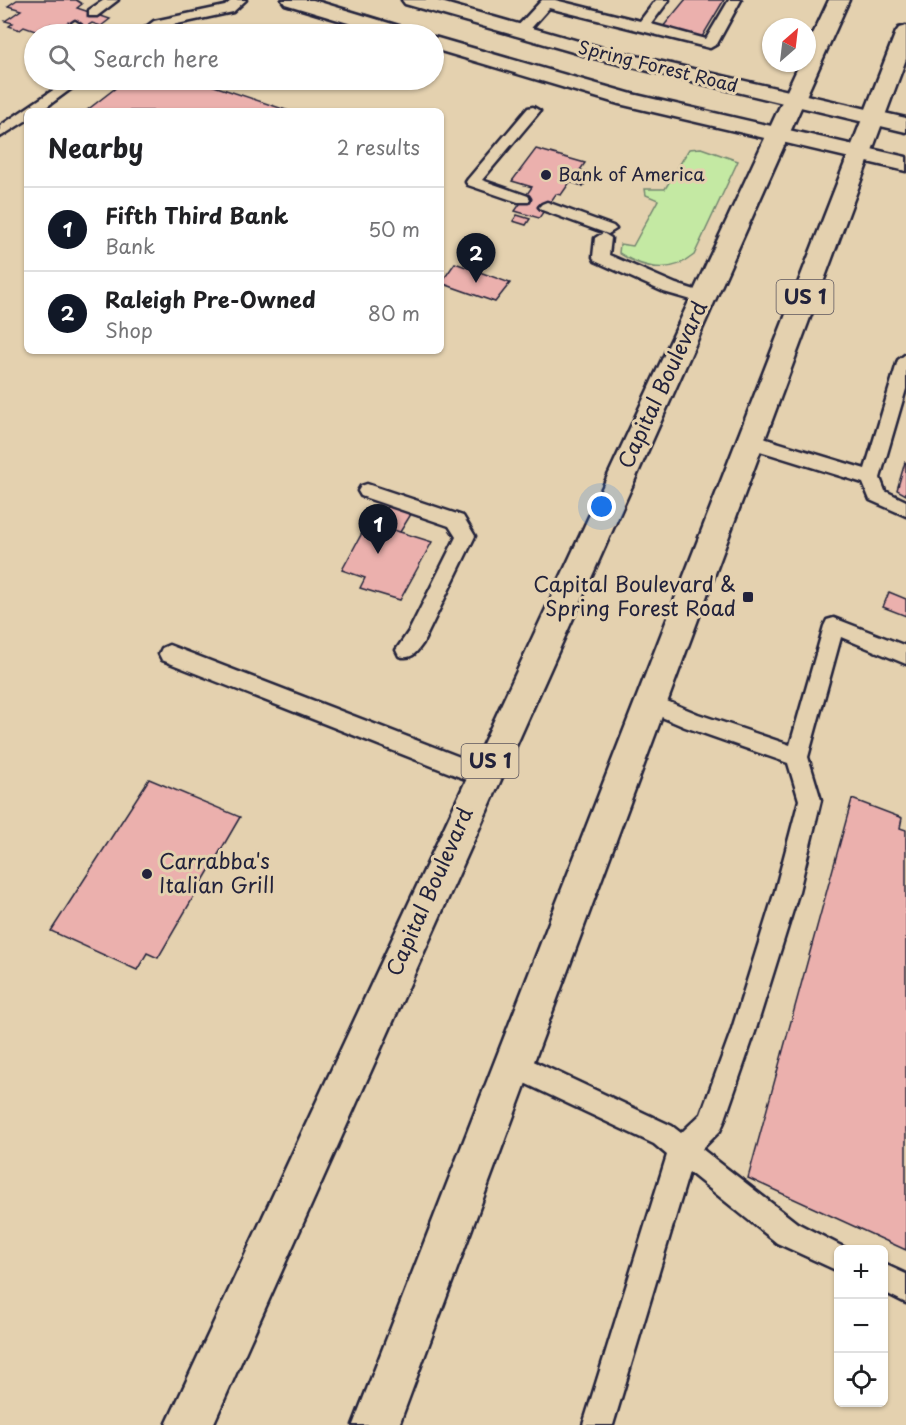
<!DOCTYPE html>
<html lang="en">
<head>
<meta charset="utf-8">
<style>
	:root { --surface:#fff; --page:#f2f2f2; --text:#202124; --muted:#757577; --line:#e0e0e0; --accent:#111827 }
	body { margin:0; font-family:"Playpen Sans",sans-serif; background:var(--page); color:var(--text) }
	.controls { position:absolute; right:18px; bottom:18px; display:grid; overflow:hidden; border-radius:9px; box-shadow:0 2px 4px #0004 }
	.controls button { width:54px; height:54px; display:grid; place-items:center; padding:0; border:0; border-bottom:2px solid var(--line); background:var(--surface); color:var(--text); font:30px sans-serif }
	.compass { position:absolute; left:762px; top:18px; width:54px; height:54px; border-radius:50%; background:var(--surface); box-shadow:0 2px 4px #0004; rotate:28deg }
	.you { position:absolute; left:602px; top:507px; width:21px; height:21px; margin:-15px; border:4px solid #fff; border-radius:50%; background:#1a73e8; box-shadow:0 0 0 9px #1a73e833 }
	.badge { display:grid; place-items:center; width:39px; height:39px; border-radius:50%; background:var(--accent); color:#fff; font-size:20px; font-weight:700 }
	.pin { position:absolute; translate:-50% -50px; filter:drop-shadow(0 2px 3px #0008) }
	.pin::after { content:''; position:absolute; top:32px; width:21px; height:18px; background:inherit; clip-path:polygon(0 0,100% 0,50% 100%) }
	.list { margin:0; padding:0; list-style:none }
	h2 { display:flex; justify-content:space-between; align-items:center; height:78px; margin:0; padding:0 24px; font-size:26px }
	h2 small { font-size:20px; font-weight:400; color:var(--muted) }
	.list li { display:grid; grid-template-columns:39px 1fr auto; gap:18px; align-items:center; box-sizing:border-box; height:84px; padding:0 24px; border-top:2px solid var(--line) }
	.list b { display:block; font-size:22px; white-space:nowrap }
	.list p { margin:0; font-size:20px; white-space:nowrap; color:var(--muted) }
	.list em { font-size:20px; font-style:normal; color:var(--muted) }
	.icon { flex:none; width:33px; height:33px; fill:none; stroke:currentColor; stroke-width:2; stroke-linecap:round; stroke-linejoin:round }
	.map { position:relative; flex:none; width:906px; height:1425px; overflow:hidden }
	.search { position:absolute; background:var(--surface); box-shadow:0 2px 4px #0004; left:24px; top:24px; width:420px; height:66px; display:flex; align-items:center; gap:15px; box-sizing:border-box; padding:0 21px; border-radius:33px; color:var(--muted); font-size:22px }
	.panel { position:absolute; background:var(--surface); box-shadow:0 2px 4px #0004; left:24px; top:108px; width:420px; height:246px; border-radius:9px }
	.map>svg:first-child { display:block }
</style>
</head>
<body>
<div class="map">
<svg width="906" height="1425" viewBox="0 0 906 1425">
	<rect width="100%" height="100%" fill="#e4d1af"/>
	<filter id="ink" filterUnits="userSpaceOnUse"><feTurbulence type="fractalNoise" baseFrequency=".0167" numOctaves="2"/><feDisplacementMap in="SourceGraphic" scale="12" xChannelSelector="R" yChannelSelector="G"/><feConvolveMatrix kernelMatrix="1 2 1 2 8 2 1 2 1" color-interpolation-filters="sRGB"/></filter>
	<g filter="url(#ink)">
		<path fill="#c4e9a3" stroke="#73866f" stroke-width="1.5" d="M701 148 738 161 694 255C670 275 644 269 619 253L620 244 633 246 658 200 646 195 645 189H665L689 149Z"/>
		<path fill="#ebb0ad" stroke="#22223b" stroke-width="1.5" d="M17 0H76L82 4 77 8 110 19 101 26 92 23 84 28 68 22 61 27 51 24 38 32 24 27 20 30 9 26 13 23 5 21 21 10 8 6Z
			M685 0H724L702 37 662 28Z
			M126 80H196L289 111H86Z
			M536 149 585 163 580 170 592 173 583 186 570 182 561 195 556 194 539 218 515 211 532 187 512 181Z
			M517 215 530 219 526 225 513 221Z
			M455 263 510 283 495 302 441 283Z
			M905 462 906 463V495L897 490Z
			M389 504 413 511 400 532 377 525Z
			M368 522 432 542 400 600 360 588 365 578 342 570Z
			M889 592 906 599V616L883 607Z
			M149 779 240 817 158 958 147 953 137 970 51 931Z
			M852 799 902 818 900 828 906 830V1250L748 1178Z"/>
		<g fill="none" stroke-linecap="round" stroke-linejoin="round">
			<g stroke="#22223b" stroke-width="5">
				<path id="lane" d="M104 0H118L97 16H89V10Z
					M232 0H246L233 12 163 27 151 34H137L154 21 225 6Z
					M542 0H555L640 21 656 0H669L651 24 706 39 729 0H741L717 44 710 48 549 8 525 35H515V29Z
					M75 21 81 25 70 34H56Z
					M68 80H83L41 111H27V120L0 137V126Z
					M533 107 540 111 482 180 528 196 530 199 528 202H518L468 185 466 182 468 179 528 108Z
					M547 202 613 226 616 229 608 234 542 210 539 207 542 204Z
					M603 233 611 238 609 255 676 284 708 294 710 298 708 302 702 303 664 292 595 261 593 257 595 238Z
					M906 354V389L880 478 885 491 906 501V516L870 500 863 483 744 446 741 441 744 436 750 434 865 469 898 360Z
					M367 484 463 516 475 536 423 643C416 653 412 660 399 656L396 650 409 631 456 537 449 526 361 496 358 491 361 486Z
					M834 618 906 646V664L841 637 808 757 821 800 799 891 755 1032 724 1122 720 1131 702 1149 797 1223 849 1250H838V1271L777 1243 689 1172 613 1425H583L667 1155 654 1144 503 1073 499 1064 503 1055 512 1051 672 1126 681 1133 701 1114 731 1032 775 891 799 800 788 763 685 727 643 709 640 703 643 697 650 694 698 714 790 745 824 626 827 620Z
					M169 645 491 769 494 776 491 783 483 786 162 660 159 654 162 648Z
					M884 1264 906 1274V1303L884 1292Z"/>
			</g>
			<g stroke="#22223b" stroke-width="5">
				<path id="secondary" d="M282 0H313L412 30 415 34H385L285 4Z
					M402 0H434L606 49 906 118V132L594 58 405 4Z
					M434 37 632 94 906 157V171L619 104 434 49Z"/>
			</g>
			<g stroke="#22223b" stroke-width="5">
				<path id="highway" d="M829 0H849L213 1425H166L800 63H807V47Z
					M906 26V59L399 1425H353L896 32 899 28Z"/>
			</g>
			<use href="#lane" fill="#e4d1af" fill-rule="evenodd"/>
			<use href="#secondary" fill="#e4d1af" fill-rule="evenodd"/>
			<use href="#highway" fill="#e4d1af" fill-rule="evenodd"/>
		</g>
	</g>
	<g fill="#22223b" stroke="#e4d1af" stroke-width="2">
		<circle cx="546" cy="175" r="6"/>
		<rect x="742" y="591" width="12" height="12" rx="3"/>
		<circle cx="147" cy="874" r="6"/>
	</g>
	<g text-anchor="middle" stroke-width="6" stroke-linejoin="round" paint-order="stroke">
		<g font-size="18" fill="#22223b" stroke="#e4d1af">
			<text transform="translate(658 67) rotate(14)" y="6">Spring Forest Road</text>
		</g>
		<g font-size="18" fill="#22223b" stroke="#e4d1af" text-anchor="start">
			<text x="558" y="181">Bank of America</text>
		</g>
		<g fill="#e4d1af" stroke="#5c565e" stroke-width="1.5">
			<rect x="776.5" y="280" width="57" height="34" rx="4.5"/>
			<rect x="461.5" y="744" width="57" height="34" rx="4.5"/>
		</g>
		<g font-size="20" font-weight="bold" fill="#22223b">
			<text x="805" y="304">US 1</text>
			<text x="490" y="768">US 1</text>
		</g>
		<g font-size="21" fill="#22223b" stroke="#e4d1af">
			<text transform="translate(663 385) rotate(-65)" y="7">Capital Boulevard</text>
			<text transform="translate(430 892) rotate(-66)" y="7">Capital Boulevard</text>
		</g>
		<g font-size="21" fill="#22223b" stroke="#e4d1af" text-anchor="end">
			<text x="736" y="592">Capital Boulevard &amp;<tspan x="736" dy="24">Spring Forest Road</tspan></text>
			<text x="159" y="869" text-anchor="start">Carrabba's<tspan x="159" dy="24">Italian Grill</tspan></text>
		</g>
	</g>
</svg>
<div class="controls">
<button>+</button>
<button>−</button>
<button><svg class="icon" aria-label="locate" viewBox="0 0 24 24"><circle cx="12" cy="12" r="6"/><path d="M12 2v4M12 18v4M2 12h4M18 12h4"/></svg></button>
</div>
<svg class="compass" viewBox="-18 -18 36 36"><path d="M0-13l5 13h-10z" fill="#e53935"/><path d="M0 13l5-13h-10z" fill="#757577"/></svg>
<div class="you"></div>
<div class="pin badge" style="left:378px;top:554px">1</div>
<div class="pin badge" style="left:476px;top:283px">2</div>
<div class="search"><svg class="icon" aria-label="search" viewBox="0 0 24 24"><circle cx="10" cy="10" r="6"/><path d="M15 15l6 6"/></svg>Search here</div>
<section class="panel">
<h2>Nearby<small>2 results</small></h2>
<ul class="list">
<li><span class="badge">1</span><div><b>Fifth Third Bank</b><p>Bank</p></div><em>50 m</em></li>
<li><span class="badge">2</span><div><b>Raleigh Pre-Owned</b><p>Shop</p></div><em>80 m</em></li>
</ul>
</section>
</div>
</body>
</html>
